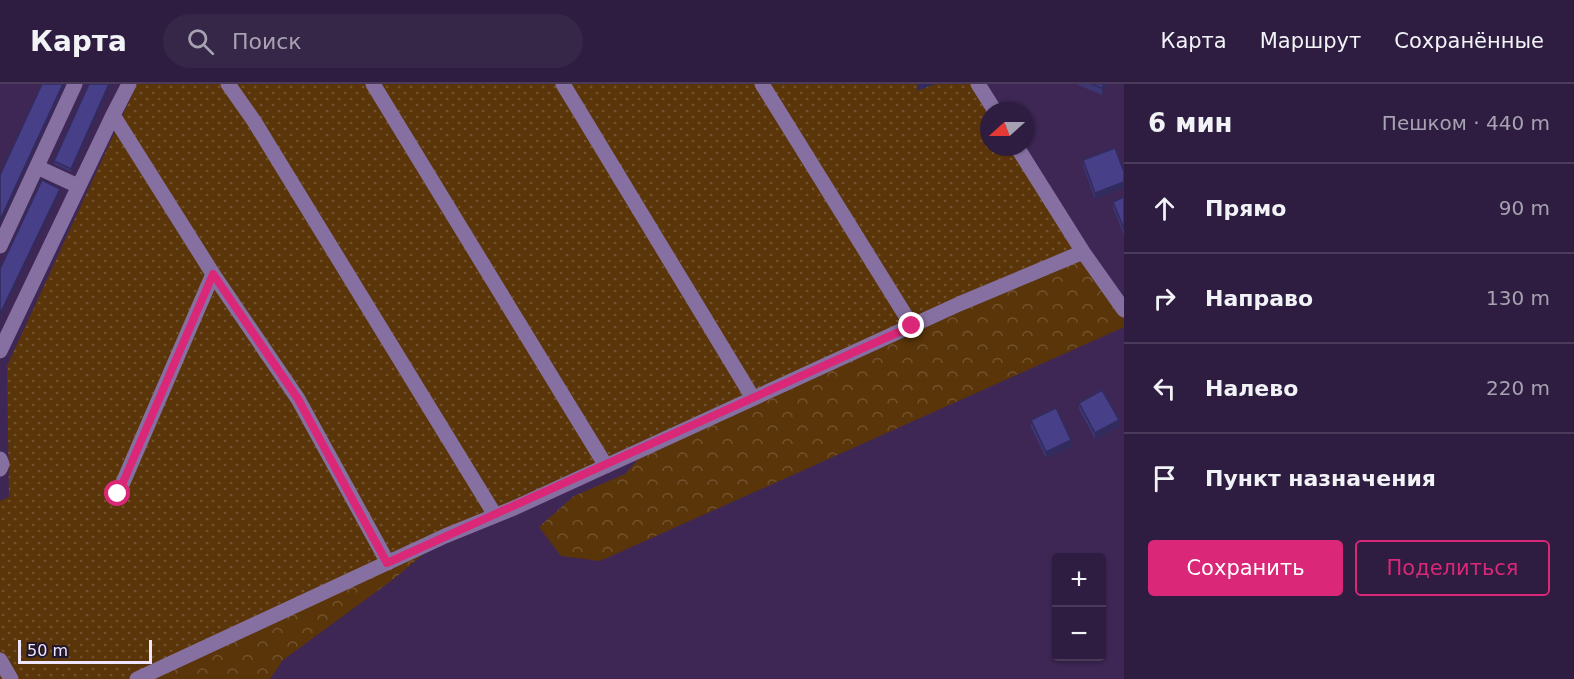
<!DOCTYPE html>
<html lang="ru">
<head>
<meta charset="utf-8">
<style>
	:root { --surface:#2e1d40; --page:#362647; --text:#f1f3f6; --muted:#a7a2b1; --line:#493b59; --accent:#db2777 }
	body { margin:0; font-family:"DejaVu Sans",sans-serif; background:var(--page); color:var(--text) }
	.controls { position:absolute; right:18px; bottom:18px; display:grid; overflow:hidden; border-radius:6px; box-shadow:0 2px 4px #0004 }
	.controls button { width:54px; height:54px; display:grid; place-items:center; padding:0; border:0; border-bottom:2px solid var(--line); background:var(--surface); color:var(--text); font:30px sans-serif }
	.compass { position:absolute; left:980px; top:18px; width:54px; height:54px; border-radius:50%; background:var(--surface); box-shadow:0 2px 4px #0004; rotate:249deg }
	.scale { position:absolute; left:18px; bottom:15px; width:134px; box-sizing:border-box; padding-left:6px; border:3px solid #efe5fd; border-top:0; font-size:16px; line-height:21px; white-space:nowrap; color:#efe5fd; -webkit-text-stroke:4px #20162b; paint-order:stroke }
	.stop { position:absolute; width:18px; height:18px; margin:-14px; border:4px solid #db2777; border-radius:50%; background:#fff }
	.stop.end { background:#db2777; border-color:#fff; box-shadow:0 2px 6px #0008 }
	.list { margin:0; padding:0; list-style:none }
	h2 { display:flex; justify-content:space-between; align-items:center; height:78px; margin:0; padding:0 24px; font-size:26px }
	h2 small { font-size:20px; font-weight:400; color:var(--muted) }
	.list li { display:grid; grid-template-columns:39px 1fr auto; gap:18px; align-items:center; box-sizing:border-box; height:90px; padding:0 24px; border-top:2px solid var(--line) }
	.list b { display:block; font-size:22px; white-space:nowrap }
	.list em { font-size:20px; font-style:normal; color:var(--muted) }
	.actions { display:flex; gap:12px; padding:18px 24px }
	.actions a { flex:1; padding:14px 0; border:2px solid var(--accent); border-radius:6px; text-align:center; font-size:21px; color:var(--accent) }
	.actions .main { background:var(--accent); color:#fff }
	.icon { flex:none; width:33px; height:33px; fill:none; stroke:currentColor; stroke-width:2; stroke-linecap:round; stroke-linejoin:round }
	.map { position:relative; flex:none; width:1124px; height:595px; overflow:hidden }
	header { display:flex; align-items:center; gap:36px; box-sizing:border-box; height:84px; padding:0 30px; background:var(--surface); border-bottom:2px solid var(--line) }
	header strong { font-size:28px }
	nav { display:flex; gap:33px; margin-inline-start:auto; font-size:21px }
	.search { width:420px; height:54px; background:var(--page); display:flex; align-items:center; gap:15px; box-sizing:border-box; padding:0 21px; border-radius:33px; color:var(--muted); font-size:22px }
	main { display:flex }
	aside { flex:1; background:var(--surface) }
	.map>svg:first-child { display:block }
</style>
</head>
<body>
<header>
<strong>Карта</strong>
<div class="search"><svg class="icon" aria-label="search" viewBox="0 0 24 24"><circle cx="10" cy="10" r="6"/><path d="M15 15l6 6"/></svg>Поиск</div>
<nav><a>Карта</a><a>Маршрут</a><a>Сохранённые</a></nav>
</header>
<main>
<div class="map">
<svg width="1124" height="595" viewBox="0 0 1124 595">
	<defs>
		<pattern id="grass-dots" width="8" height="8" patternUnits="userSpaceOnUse" patternTransform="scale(1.5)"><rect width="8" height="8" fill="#5a3509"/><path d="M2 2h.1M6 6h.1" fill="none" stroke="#72522e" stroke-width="1.8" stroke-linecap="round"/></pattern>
		<pattern id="forest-crowns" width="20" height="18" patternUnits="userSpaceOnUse" patternTransform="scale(1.5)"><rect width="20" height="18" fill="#5a3509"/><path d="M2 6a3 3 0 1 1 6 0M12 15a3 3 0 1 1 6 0" fill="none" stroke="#72522e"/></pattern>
	</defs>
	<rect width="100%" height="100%" fill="#3e2755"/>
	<path fill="url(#grass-dots)" d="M137 0H987L1002 27H989V63H1023L1083 168 137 595H0V417L9 413 7 282Z"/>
	<path fill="url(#forest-crowns)" d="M1083 168 1124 233V243L600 477 561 472 539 443 574 412 625 390 651 361Z
		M445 452 395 494 283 576 270 595H137Z"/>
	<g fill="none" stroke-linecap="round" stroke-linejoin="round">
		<path stroke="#8670a1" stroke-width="15" d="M129 0 113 31 213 190 298 315 388 479
			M228 0 254 37 495 431
			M373 0 606 382
			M563 0 753 314
			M762 0 912 242
			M978 0 995 27
			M1017 63 1083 168 1124 226
			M37 83 78 102
			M0 162 75 0
			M0 267 113 31
			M0 375 2 380 0 385
			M118 410 213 190
			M0 576 11 595
			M137 595 445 452 514 424 959 220 1083 168"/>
	</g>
	<path fill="#3d3674" d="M89 0 71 88 54 80V77Z
		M1076 0H1107L1102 11Z
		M1115 64 1095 115 1083 82V76Z
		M1124 113V151L1113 124V118Z
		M1079 319 1119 343 1095 355 1079 325Z
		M1031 336 1071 363 1046 374 1031 343Z"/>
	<path fill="#322c5e" d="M63 0H65L0 139V136Z
		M109 0H111L71 88V85Z
		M919 0H935L917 7V1Z
		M1104 0H1107L1102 11V4Z
		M1124 98V104L1095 115V109Z
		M60 105V108L0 233V230Z
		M1119 336V343L1095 355V349Z
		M1071 356V363L1046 374V368Z"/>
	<path fill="#473f87" stroke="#322c5e" stroke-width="1.5" d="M42 0H63L0 136V91Z
		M89 0H109L71 85 54 77Z
		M1091 0H1104L1102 4Z
		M1115 64 1124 88V98L1095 109 1083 76Z
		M42 96 60 105 0 230V185Z
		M1124 113V145L1113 118Z
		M1102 306 1119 336 1095 349 1079 319Z
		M1056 324 1071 356 1046 368 1031 336Z"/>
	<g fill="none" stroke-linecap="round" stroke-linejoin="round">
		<path stroke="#db2777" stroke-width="8" d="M118 410 213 190 298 315 387 479 912 242"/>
	</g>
</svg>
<div class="controls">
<button>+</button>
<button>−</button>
</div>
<svg class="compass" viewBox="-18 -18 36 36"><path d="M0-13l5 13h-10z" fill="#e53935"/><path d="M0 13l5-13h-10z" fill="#a7a2b1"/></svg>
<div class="scale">50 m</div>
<div class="stop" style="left:118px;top:410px"></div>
<div class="stop end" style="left:912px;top:242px"></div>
</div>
<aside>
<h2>6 мин<small>Пешком · 440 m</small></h2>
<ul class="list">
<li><svg class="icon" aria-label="ahead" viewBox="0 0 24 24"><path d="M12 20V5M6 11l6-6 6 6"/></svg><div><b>Прямо</b></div><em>90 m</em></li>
<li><svg class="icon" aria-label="right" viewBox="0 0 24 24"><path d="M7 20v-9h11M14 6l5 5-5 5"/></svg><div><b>Направо</b></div><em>130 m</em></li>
<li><svg class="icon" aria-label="left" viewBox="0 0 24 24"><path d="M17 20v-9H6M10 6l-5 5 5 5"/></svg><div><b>Налево</b></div><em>220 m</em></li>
<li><svg class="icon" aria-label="arrive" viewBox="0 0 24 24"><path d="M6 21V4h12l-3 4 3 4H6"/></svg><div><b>Пункт назначения</b></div></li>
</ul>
<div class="actions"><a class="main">Сохранить</a><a>Поделиться</a></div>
</aside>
</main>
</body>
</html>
